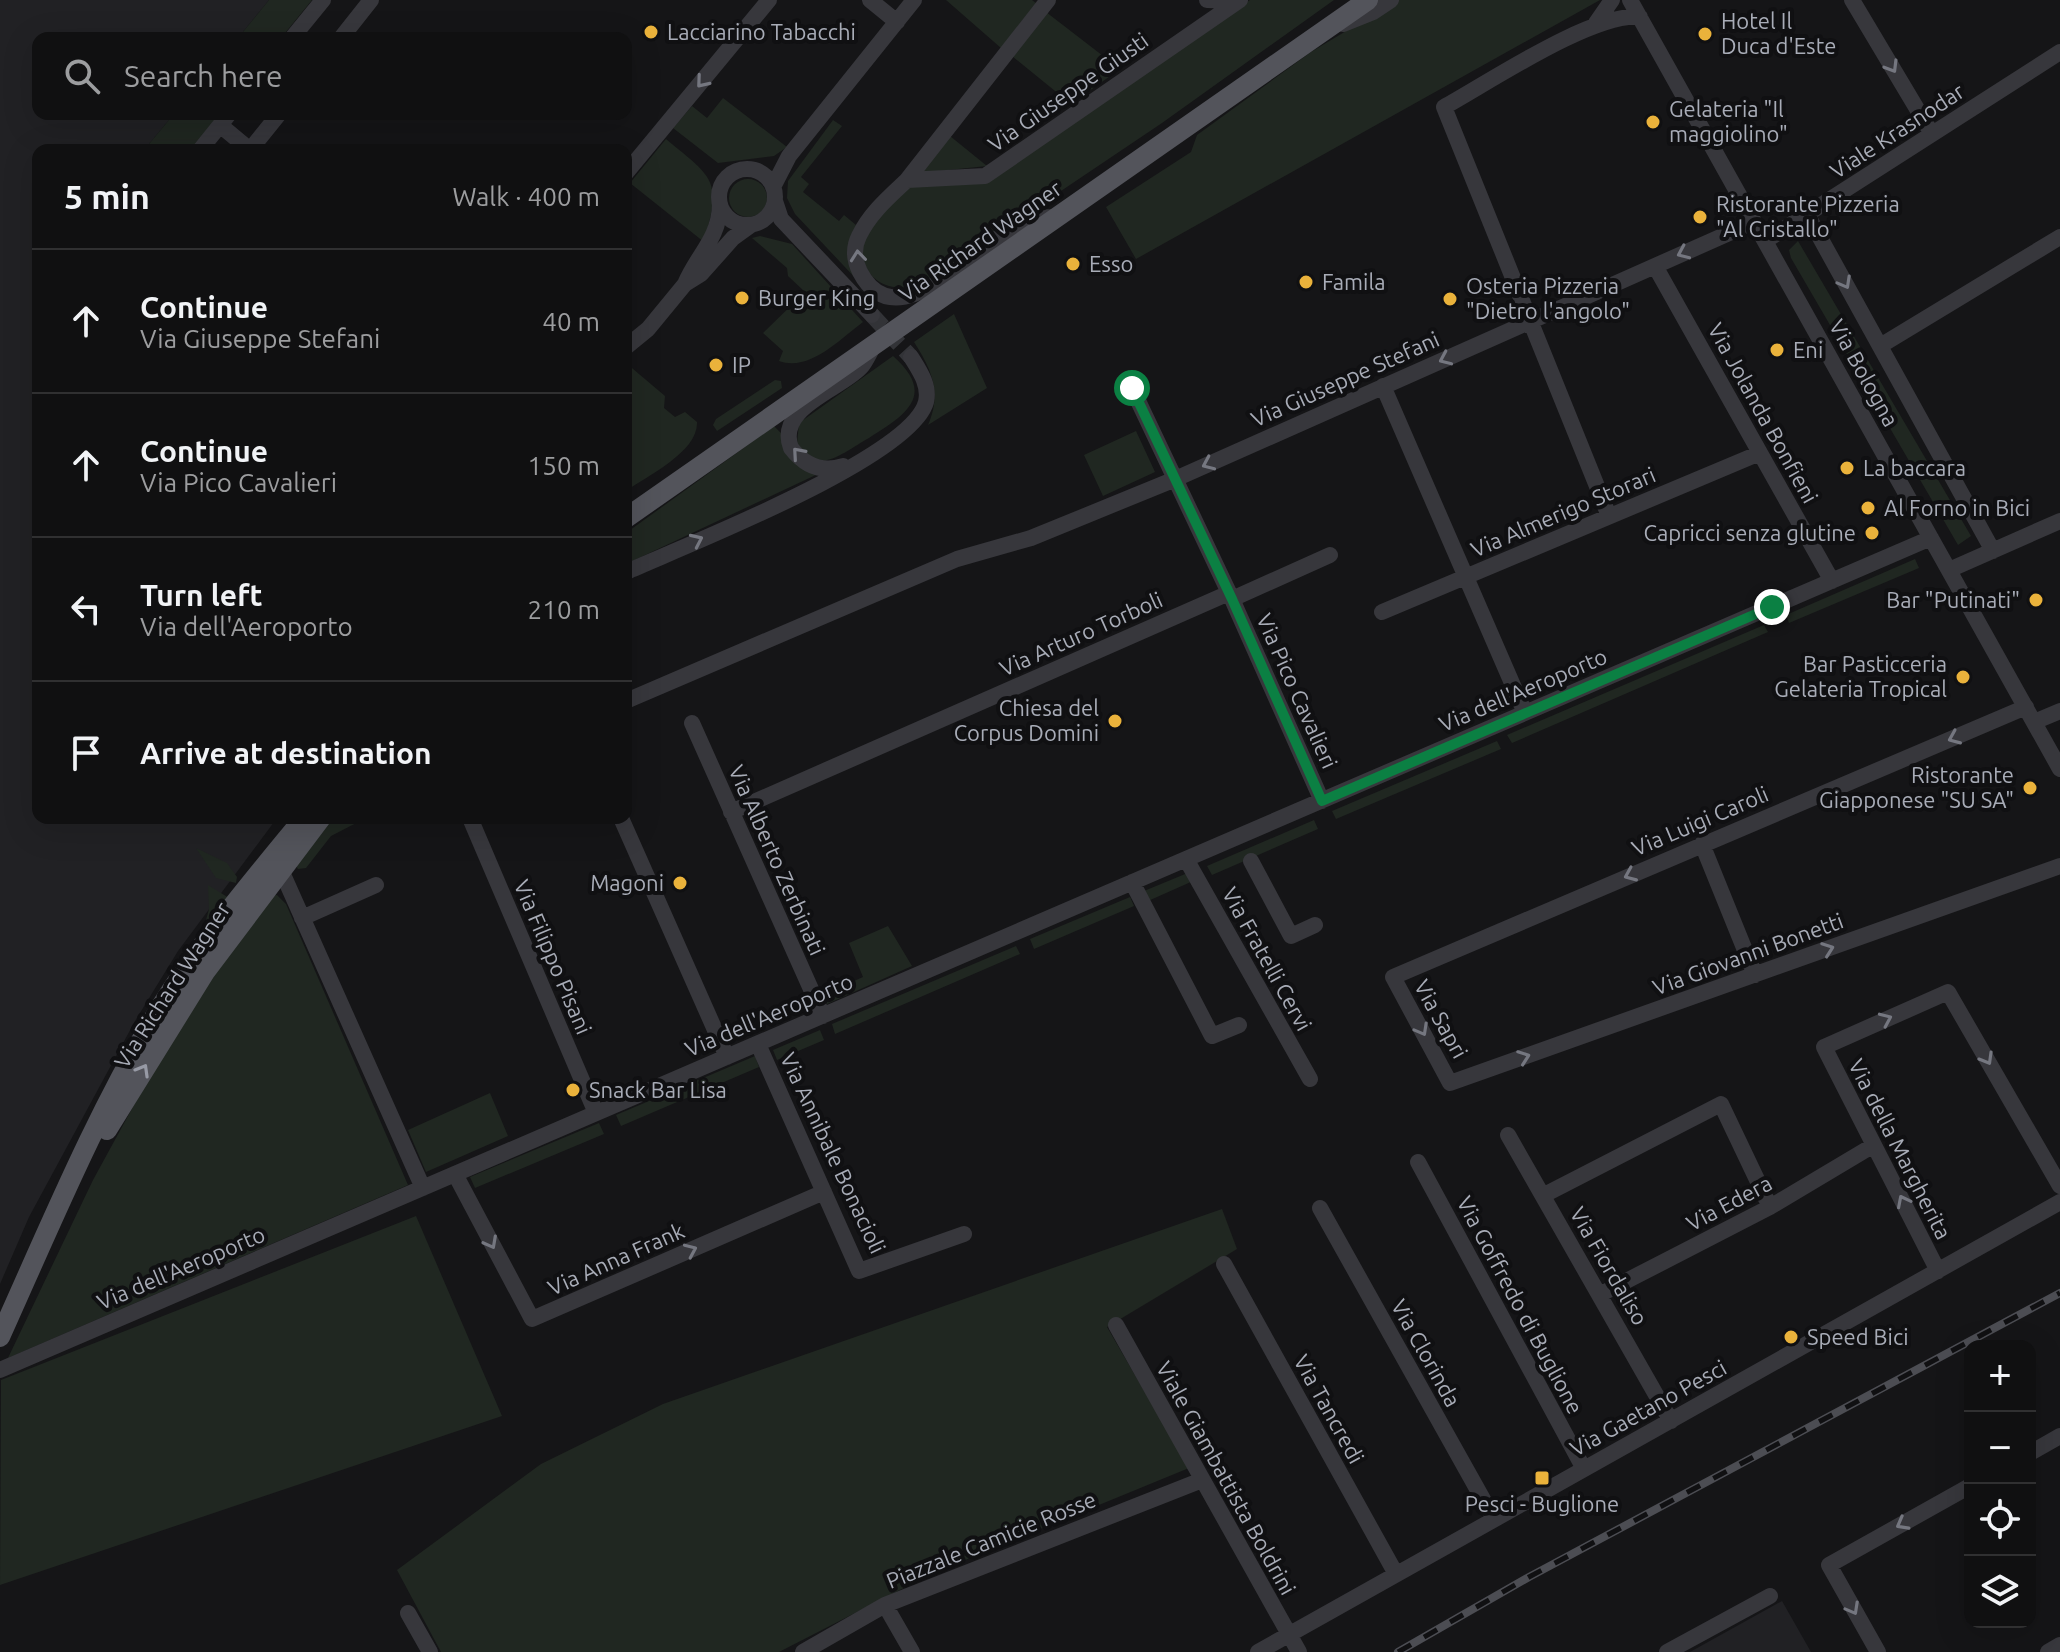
<!DOCTYPE html>
<html lang="en">
<head>
<meta charset="utf-8">
<style>
	:root { --surface:#101011; --page:#1e1e1f; --text:#f1f3f6; --muted:#9c9d9f; --line:#303031 }
	body { margin:0; font-family:Ubuntu,sans-serif; background:var(--page); color:var(--text) }
	.controls { position:absolute; right:24px; bottom:24px; display:grid; overflow:hidden; border-radius:16px; box-shadow:0 8px 32px #0002 }
	.controls button { width:72px; height:72px; display:grid; place-items:center; padding:0; border:0; border-bottom:2px solid var(--line); background:var(--surface); color:var(--text); font:40px sans-serif }
	.stop { position:absolute; width:24px; height:24px; margin:-18px; border:6px solid #0b8043; border-radius:50%; background:#fff }
	.stop.end { background:#0b8043; border-color:#fff; box-shadow:0 2px 8px #0008 }
	.list { margin:0; padding:0; list-style:none }
	h2 { display:flex; justify-content:space-between; align-items:center; height:104px; margin:0; padding:0 32px; font-size:34px }
	h2 small { font-size:26px; font-weight:400; color:var(--muted) }
	.list li { display:grid; grid-template-columns:52px 1fr auto; gap:24px; align-items:center; box-sizing:border-box; height:144px; padding:0 32px; border-top:2px solid var(--line) }
	.list b { display:block; font-size:30px; white-space:nowrap }
	.list p { margin:0; font-size:26px; white-space:nowrap; color:var(--muted) }
	.list em { font-size:26px; font-style:normal; color:var(--muted) }
	.icon { flex:none; width:44px; height:44px; fill:none; stroke:currentColor; stroke-width:2; stroke-linecap:round; stroke-linejoin:round }
	.map { position:relative; flex:none; width:2060px; height:1652px; overflow:hidden }
	.search { position:absolute; background:var(--surface); box-shadow:0 8px 32px #0002; left:32px; top:32px; width:600px; height:88px; display:flex; align-items:center; gap:20px; box-sizing:border-box; padding:0 28px; border-radius:16px; color:var(--muted); font-size:30px }
	.panel { position:absolute; background:var(--surface); box-shadow:0 8px 32px #0002; left:32px; top:144px; width:600px; height:680px; border-radius:16px }
	.map>svg:first-child { display:block }
</style>
</head>
<body>
<div class="map">
<svg width="2060" height="1652" viewBox="0 0 2060 1652">
	<rect width="100%" height="100%" fill="#151517"/>
	<path fill="#212124" d="M0 0H269L238 38H38V114H174L144 150H38V818H277L178 951 135 1021 29 1217 0 1284Z
		M1782 1601 1811 1652H1690Z"/>
	<path fill="#202721" d="M269 0H312L281 38H238Z
		M946 0H1032L1036 3 1001 48Z
		M1250 0H1334L1162 123 923 284C898 293 869 286 863 258 862 251 860 247 862 240 870 220 894 202 908 187L994 177Z
		M1398 0H1600L1136 259 1106 207 1191 152 1197 135 1311 52Z
		M1046 12 1120 69 1071 104 1012 56Z
		M723 98 787 147 774 156 718 163 673 128 692 106 707 118Z
		M174 114H220L190 150H144Z
		M833 120 842 126 801 177 809 184 803 192 839 221 844 215 856 225 850 241 859 282 795 214 787 198 788 181Z
		M950 136 987 166 920 173Z
		M666 139C714 179 722 179 704 242L630 183Z
		M729 198a19 19 0 1 1 38 0a19 19 0 1 1-38 0Z
		M760 236 792 244 863 322C840 339 810 372 779 361L783 351 763 333 805 292 788 276 787 268 752 238Z
		M1798 241 1971 536 1958 545 1791 258 1789 250Z
		M954 314 987 388 928 425C942 393 932 370 914 342Z
		M893 356C937 395 906 415 869 438 852 447 832 465 813 460L797 444 799 423Z
		M626 363 665 396 664 408 675 417 685 412 697 422C698 452 648 475 626 491Z
		M775 380 781 381 782 388 717 431 713 425 716 419Z
		M774 426 820 473 626 564V533Z
		M1136 431 1155 472 1103 496 1084 455Z
		M1915 559 1919 568 1789 623 1786 615Z
		M1764 625 1768 632 1512 743 1507 735Z
		M1497 741 1501 749 1336 819 1332 811Z
		M328 818H366L331 836 306 868 298 869 294 863Z
		M1314 820 1318 829 1212 875 1207 866Z
		M196 848 227 863 237 877 236 883 216 878Z
		M1190 872 1193 881 1148 901 1144 891Z
		M208 885 229 898 202 935 209 909Z
		M277 895 286 904 408 1185 8 1358 93 1180 181 1019 269 896Z
		M1130 897 1134 906 1034 949 1030 939Z
		M888 926 912 966 827 1004 822 995 863 977 849 943Z
		M1016 946 1020 954 835 1034 832 1024Z
		M820 1030 824 1040 777 1060 773 1050Z
		M755 1056 759 1067 621 1126 616 1115Z
		M490 1093 508 1136 426 1172 408 1130Z
		M599 1123 604 1134 475 1188 470 1177Z
		M1222 1209 1237 1249 1107 1327 1189 1468 931 1574 779 1652H441L397 1570 541 1464 663 1404Z
		M416 1216 502 1416 0 1585 1 1380Z"/>
	<g fill="none" stroke-linecap="round" stroke-linejoin="round">
		<path stroke="#323337" stroke-width="16" stroke-dasharray="16 8" stroke-linecap="butt" d="M872 315 911 357"/>
		<path stroke="#37373c" stroke-width="16" d="M870 0 897 22
			M1207 0 1237 1
			M1630 0 2060 769
			M1852 0 1932 134
			M1596 23 1612 0
			M1343 24 1373 12 1391 0
			M292 38 323 0
			M341 38 371 0
			M220 125 250 150 279 114
			M200 150 229 114
			M719 197a28 28 0 1 1 56 0a28 28 0 1 1-56 0Z
			M626 173 769 0
			M907 180 1048 0
			M773 187 789 156 914 0
			M775 201 781 219 872 315
			M1807 214 1993 551
			M1056 217C1049 218 1038 216 1031 218 988 231 900 348 860 272 854 260 853 248 859 236 870 213 889 197 907 180L985 176 1240 0
			M1765 241 2060 52
			M1655 266 1832 581
			M685 284C697 255 719 239 720 205
			M1880 346 2060 237
			M626 347 648 329 685 284 701 274 733 238 751 225
			M1383 386 1525 713
			M1132 388 1232 599 1322 801
			M843 466C822 473 805 466 791 448 775 407 843 389 862 366 866 361 869 354 872 349
			M1609 516 1444 107C1488 83 1593 12 1640 17
			M1949 570 2060 521
			M626 572C684 546 911 458 926 402 930 385 919 370 911 357
			M1232 599 1330 555
			M1382 612 1760 453
			M626 701 957 559 1031 538 1173 480 1754 222
			M2026 707 1393 977 1450 1083 2060 866
			M2034 722 2060 711
			M692 723 823 1016
			M731 812 1229 593
			M470 818 596 1113
			M621 818 727 1057
			M1702 844 1755 975
			M1186 859 1310 1079
			M1251 861 1291 936 1315 925
			M281 870 423 1188
			M1132 882 1212 1036 1239 1025
			M302 918 376 885
			M758 1044 859 1271 964 1234
			M1508 1135 1671 1421
			M1418 1162 1584 1469
			M455 1174 532 1319 824 1192
			M1544 1195 1721 1104 1770 1207
			M1320 1208 1494 1519
			M1224 1264 1396 1574
			M1938 1271 1824 1047 1948 992 2060 1186
			M1601 1294 1770 1207 1874 1145
			M1116 1325 1299 1652
			M0 1370 1931 538
			M2030 1453 2060 1436
			M885 1605 912 1652
			M408 1613 430 1652
			M803 1652 885 1605 1202 1480
			M1258 1652 2060 1202
			M1667 1652 1770 1596
			M1878 1652 1829 1565 1970 1486
			M2048 1652 2060 1645"/>
		<path stroke="#53545b" stroke-width="20" d="M626 518 1368 0
			M107 1130 205 972 321 818
			M0 1337C50 1226 97 1112 160 1008 202 940 254 879 304 818"/>
		<g stroke="#4c4d53" stroke-width="8">
			<path id="rail" d="M1398 1652 1529 1577 2060 1293"/>
		</g>
		<use href="#rail" stroke="#101012" stroke-width="5" stroke-dasharray="15" stroke-linecap="butt"/>
	</g>
	<defs><path id="oneway-chevron" d="M-2-3.5L2.5 0L-2 3.5" fill="none" stroke-width="1.6" stroke-linecap="round" stroke-linejoin="round" transform="scale(2)"/></defs>
	<g stroke="#757780">
		<use href="#oneway-chevron" transform="translate(1892 67) rotate(59)"/>
		<use href="#oneway-chevron" transform="translate(702 82) rotate(130)"/>
		<use href="#oneway-chevron" transform="translate(1683 253) rotate(156)"/>
		<use href="#oneway-chevron" transform="translate(858 256) rotate(-96)"/>
		<use href="#oneway-chevron" transform="translate(1845 283) rotate(61)"/>
		<use href="#oneway-chevron" transform="translate(1445 359) rotate(156)"/>
		<use href="#oneway-chevron" transform="translate(798 453) rotate(-131)"/>
		<use href="#oneway-chevron" transform="translate(1208 464) rotate(156)"/>
		<use href="#oneway-chevron" transform="translate(697 540) rotate(-25)"/>
		<use href="#oneway-chevron" transform="translate(1954 738) rotate(157)"/>
		<use href="#oneway-chevron" transform="translate(1630 875) rotate(157)"/>
		<use href="#oneway-chevron" transform="translate(1828 949) rotate(-20)"/>
		<use href="#oneway-chevron" transform="translate(1886 1019) rotate(-24)"/>
		<use href="#oneway-chevron" transform="translate(1422 1030) rotate(61)"/>
		<use href="#oneway-chevron" transform="translate(1524 1057) rotate(-20)"/>
		<use href="#oneway-chevron" transform="translate(1987 1059) rotate(60)"/>
		<use href="#oneway-chevron" transform="translate(1903 1201) rotate(-117)"/>
		<use href="#oneway-chevron" transform="translate(491 1243) rotate(62)"/>
		<use href="#oneway-chevron" transform="translate(691 1250) rotate(-24)"/>
		<use href="#oneway-chevron" transform="translate(1902 1524) rotate(151)"/>
		<use href="#oneway-chevron" transform="translate(1853 1609) rotate(61)"/>
	</g>
	<use stroke="#979aa5" href="#oneway-chevron" transform="translate(143 1070) rotate(-60)"/>
	<g fill="none" stroke-linecap="round" stroke-linejoin="round">
		<path stroke="#0b8043" stroke-width="10" d="M1132 388 1232 599 1322 801 1772 607"/>
	</g>
	<g fill="#eab23b" stroke="#101012" stroke-width="3">
		<circle cx="651" cy="32" r="8"/>
		<circle cx="1705" cy="34" r="8"/>
		<circle cx="1653" cy="122" r="8"/>
		<circle cx="1700" cy="217" r="8"/>
		<circle cx="1073" cy="264" r="8"/>
		<circle cx="1306" cy="282" r="8"/>
		<circle cx="742" cy="298" r="8"/>
		<circle cx="1450" cy="299" r="8"/>
		<circle cx="1777" cy="350" r="8"/>
		<circle cx="716" cy="365" r="8"/>
		<circle cx="1847" cy="468" r="8"/>
		<circle cx="1868" cy="508" r="8"/>
		<circle cx="1872" cy="533" r="8"/>
		<circle cx="2036" cy="600" r="8"/>
		<circle cx="1963" cy="677" r="8"/>
		<circle cx="1115" cy="721" r="8"/>
		<circle cx="2030" cy="788" r="8"/>
		<circle cx="680" cy="883" r="8"/>
		<circle cx="573" cy="1090" r="8"/>
		<circle cx="1791" cy="1337" r="8"/>
		<rect x="1534" y="1470" width="16" height="16" rx="4"/>
	</g>
	<g text-anchor="middle" stroke-width="8" stroke-linejoin="round" paint-order="stroke">
		<g font-size="22" fill="#a8acb7" stroke="#101012" text-anchor="start">
			<text x="1721" y="29">Hotel Il<tspan x="1721" dy="25">Duca d'Este</tspan></text>
			<text x="667" y="40">Lacciarino Tabacchi</text>
			<text x="1669" y="117">Gelateria "Il<tspan x="1669" dy="25">maggiolino"</tspan></text>
			<text x="1716" y="212">Ristorante Pizzeria<tspan x="1716" dy="25">"Al Cristallo"</tspan></text>
			<text x="1089" y="272">Esso</text>
			<text x="1322" y="290">Famila</text>
			<text x="1466" y="294">Osteria Pizzeria<tspan x="1466" dy="25">"Dietro l'angolo"</tspan></text>
			<text x="758" y="306">Burger King</text>
			<text x="1793" y="358">Eni</text>
			<text x="732" y="373">IP</text>
			<text x="1863" y="476">La baccara</text>
			<text x="1884" y="516">Al Forno in Bici</text>
			<text x="1856" y="541" text-anchor="end">Capricci senza glutine</text>
			<text x="2020" y="608" text-anchor="end">Bar "Putinati"</text>
			<text x="1947" y="672" text-anchor="end">Bar Pasticceria<tspan x="1947" dy="25">Gelateria Tropical</tspan></text>
			<text x="1099" y="716" text-anchor="end">Chiesa del<tspan x="1099" dy="25">Corpus Domini</tspan></text>
			<text x="2014" y="783" text-anchor="end">Ristorante<tspan x="2014" dy="25">Giapponese "SU SA"</tspan></text>
			<text x="664" y="891" text-anchor="end">Magoni</text>
			<text x="589" y="1098">Snack Bar Lisa</text>
			<text x="1807" y="1345">Speed Bici</text>
			<text x="1542" y="1512" text-anchor="middle">Pesci - Buglione</text>
		</g>
		<g font-size="22" fill="#a8acb7" stroke="#101012">
			<text transform="translate(1068 92) rotate(-35)" y="8">Via Giuseppe Giusti</text>
			<text transform="translate(1897 131) rotate(-33)" y="8">Viale Krasnodar</text>
			<text transform="translate(980 241) rotate(-35)" y="8">Via Richard Wagner</text>
			<text transform="translate(1864 373) rotate(61)" y="8">Via Bologna</text>
			<text transform="translate(1345 379) rotate(-24)" y="8">Via Giuseppe Stefani</text>
			<text transform="translate(1763 413) rotate(61)" y="8">Via Jolanda Bonfieni</text>
			<text transform="translate(1563 512) rotate(-23)" y="8">Via Almerigo Storari</text>
			<text transform="translate(1081 634) rotate(-24)" y="8">Via Arturo Torboli</text>
			<text transform="translate(1523 690) rotate(-23)" y="8">Via dell'Aeroporto</text>
			<text transform="translate(1297 691) rotate(66)" y="8">Via Pico Cavalieri</text>
			<text transform="translate(1700 821) rotate(-23)" y="8">Via Luigi Caroli</text>
			<text transform="translate(777 860) rotate(66)" y="8">Via Alberto Zerbinati</text>
			<text transform="translate(1748 954) rotate(-20)" y="8">Via Giovanni Bonetti</text>
			<text transform="translate(553 957) rotate(67)" y="8">Via Filippo Pisani</text>
			<text transform="translate(1267 959) rotate(61)" y="8">Via Fratelli Cervi</text>
			<text transform="translate(172 985) rotate(-57)" y="8">Via Richard Wagner</text>
			<text transform="translate(769 1015) rotate(-23)" y="8">Via dell'Aeroporto</text>
			<text transform="translate(1441 1019) rotate(61)" y="8">Via Sapri</text>
			<text transform="translate(1900 1149) rotate(63)" y="8">Via della Margherita</text>
			<text transform="translate(833 1153) rotate(65)" y="8">Via Annibale Bonacioli</text>
			<text transform="translate(1729 1203) rotate(-28)" y="8">Via Edera</text>
			<text transform="translate(616 1259) rotate(-24)" y="8">Via Anna Frank</text>
			<text transform="translate(1609 1266) rotate(60)" y="8">Via Fiordaliso</text>
			<text transform="translate(181 1268) rotate(-23)" y="8">Via dell'Aeroporto</text>
			<text transform="translate(1520 1305) rotate(62)" y="8">Via Goffredo di Buglione</text>
			<text transform="translate(1426 1353) rotate(61)" y="8">Via Clorinda</text>
			<text transform="translate(1648 1408) rotate(-29)" y="8">Via Gaetano Pesci</text>
			<text transform="translate(1329 1409) rotate(61)" y="8">Via Tancredi</text>
			<text transform="translate(1226 1478) rotate(61)" y="8">Viale Giambattista Boldrini</text>
			<text transform="translate(991 1540) rotate(-22)" y="8">Piazzale Camicie Rosse</text>
		</g>
	</g>
</svg>
<div class="controls">
<button>+</button>
<button>−</button>
<button><svg class="icon" aria-label="locate" viewBox="0 0 24 24"><circle cx="12" cy="12" r="6"/><path d="M12 2v4M12 18v4M2 12h4M18 12h4"/></svg></button>
<button><svg class="icon" aria-label="layers" viewBox="0 0 24 24"><path d="M12 4l9 5-9 5-9-5zM3 14l9 5 9-5"/></svg></button>
</div>
<div class="stop" style="left:1132px;top:388px"></div>
<div class="stop end" style="left:1772px;top:607px"></div>
<div class="search"><svg class="icon" aria-label="search" viewBox="0 0 24 24"><circle cx="10" cy="10" r="6"/><path d="M15 15l6 6"/></svg>Search here</div>
<section class="panel">
<h2>5 min<small>Walk · 400 m</small></h2>
<ul class="list">
<li><svg class="icon" aria-label="ahead" viewBox="0 0 24 24"><path d="M12 20V5M6 11l6-6 6 6"/></svg><div><b>Continue</b><p>Via Giuseppe Stefani</p></div><em>40 m</em></li>
<li><svg class="icon" aria-label="ahead" viewBox="0 0 24 24"><path d="M12 20V5M6 11l6-6 6 6"/></svg><div><b>Continue</b><p>Via Pico Cavalieri</p></div><em>150 m</em></li>
<li><svg class="icon" aria-label="left" viewBox="0 0 24 24"><path d="M17 20v-9H6M10 6l-5 5 5 5"/></svg><div><b>Turn left</b><p>Via dell'Aeroporto</p></div><em>210 m</em></li>
<li><svg class="icon" aria-label="arrive" viewBox="0 0 24 24"><path d="M6 21V4h12l-3 4 3 4H6"/></svg><div><b>Arrive at destination</b></div></li>
</ul>
</section>
</div>
</body>
</html>
